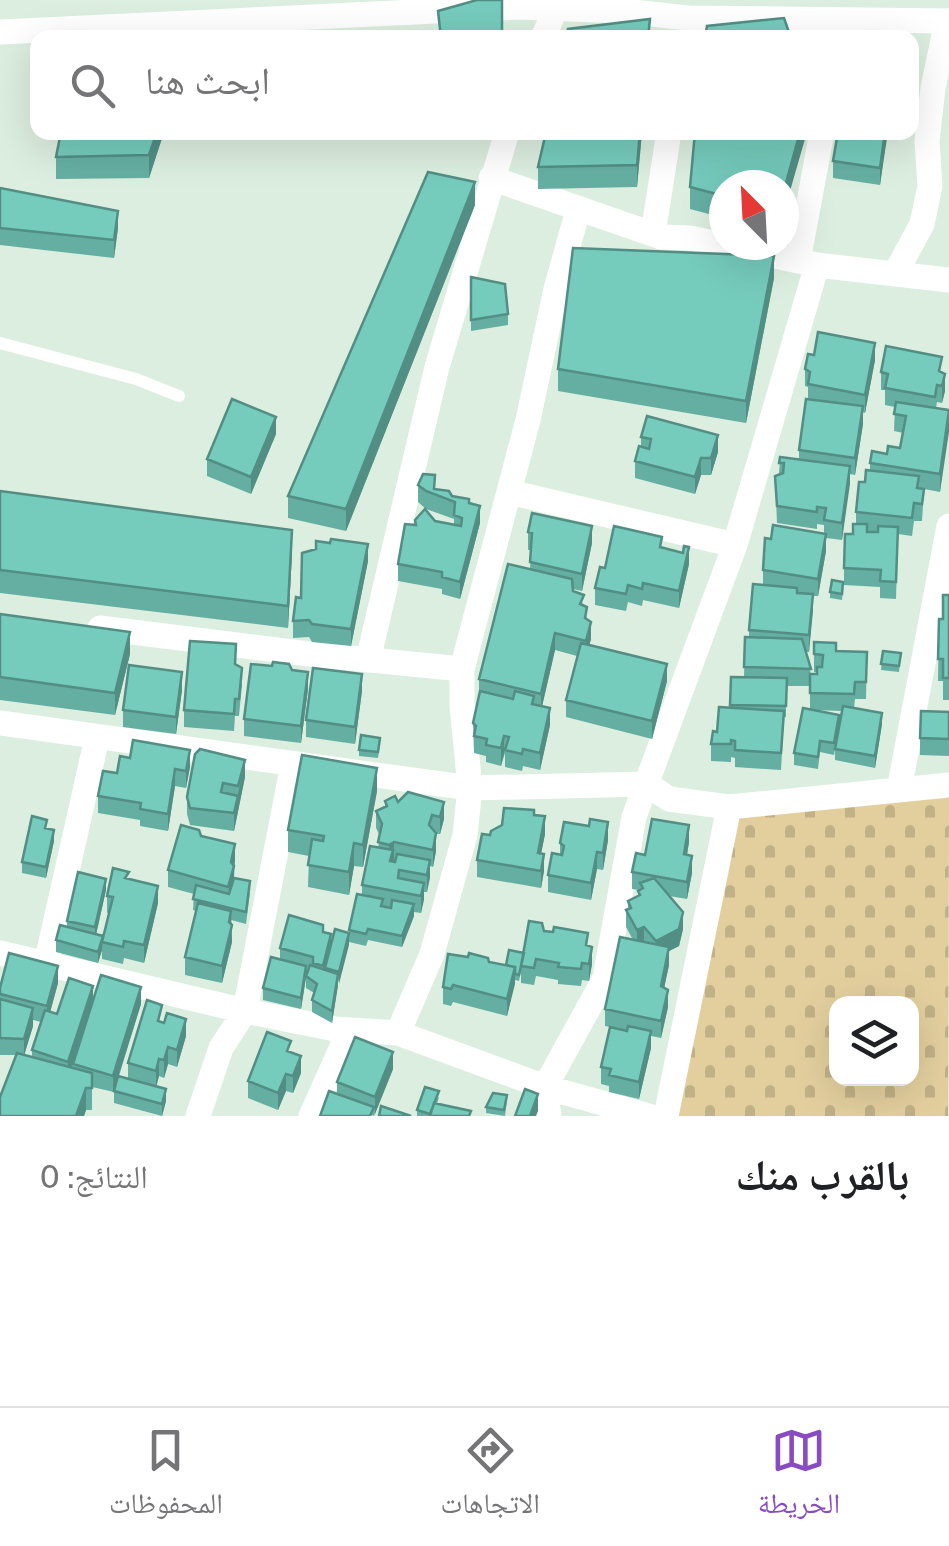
<!DOCTYPE html>
<html lang="ar">
<head>
<meta charset="utf-8">
<style>
	:root { --surface:#fff; --page:#f6f6f6; --text:#202124; --muted:#757577; --line:#e0e0e0; --accent:#884bc1 }
	body { margin:0; font-family:"Public Sans","Noto Naskh Arabic",sans-serif; background:var(--page); color:var(--text); direction:rtl }
	.controls { position:absolute; right:30px; bottom:30px; display:grid; overflow:hidden; border-radius:20px; box-shadow:0 10px 40px #0002 }
	.controls button { width:90px; height:90px; display:grid; place-items:center; padding:0; border:0; border-bottom:2px solid var(--line); background:var(--surface); color:var(--text); font:50px sans-serif }
	.compass { position:absolute; left:709px; top:170px; width:90px; height:90px; border-radius:50%; background:var(--surface); box-shadow:0 10px 40px #0002; rotate:336deg }
	.list { margin:0; padding:0; list-style:none }
	h2 { display:flex; justify-content:space-between; align-items:center; height:130px; margin:0; padding:0 40px; font-size:42px }
	h2 small { font-size:32px; font-weight:400; color:var(--muted) }
	.icon { flex:none; width:55px; height:55px; fill:none; stroke:currentColor; stroke-width:2; stroke-linecap:round; stroke-linejoin:round }
	.map { position:relative; flex:none; width:949px; height:1116px; overflow:hidden; direction:ltr }
	.search { position:absolute; background:var(--surface); box-shadow:0 10px 40px #0002; left:30px; right:30px; top:30px; height:110px; display:flex; align-items:center; gap:25px; box-sizing:border-box; padding:0 35px; border-radius:20px; color:var(--muted); font-size:38px }
	.sheet { height:290px; background:var(--surface) }
	nav { display:flex; justify-content:space-around; align-items:center; box-sizing:border-box; height:140px; border-top:2px solid var(--line); background:var(--surface); font-size:28px; color:var(--muted) }
	nav a { display:grid; justify-items:center; gap:5px }
	nav .on { color:var(--accent) }
	.map>svg:first-child { display:block }
</style>
</head>
<body>
<div class="map">
<svg width="949" height="1116" viewBox="0 0 949 1116">
	<defs>
		<pattern id="cemetery-stones" width="16" height="16" patternUnits="userSpaceOnUse" patternTransform="scale(2.5)"><rect width="16" height="16" fill="#e3cf9e"/><path d="M2 7V4a2 2 0 0 1 4 0v3zM10 15v-3a2 2 0 0 1 4 0v3z" fill="#c1b187"/></pattern>
	</defs>
	<rect width="100%" height="100%" fill="#dceedf"/>
	<path fill="url(#cemetery-stones)" fill-rule="evenodd" d="M949 793 948 1116H676L737 813ZM836 1004H912V1078H836Z"/>
	<g fill="none" stroke-linecap="round" stroke-linejoin="round">
		<path stroke="#fff" stroke-width="12" d="M0 343 136 379 179 396"/>
		<path stroke="#fff" stroke-width="25" d="M0 32 518 7 624 11 688 18 949 21
			M543 38 555 10
			M491 178 661 237 690 238 817 265 949 280
			M653 234 669 132
			M798 261 822 132
			M895 274 922 224 930 186 927 141 933 88 947 21
			M509 492 735 545
			M100 628 309 654 462 669
			M368 660 437 367 507 132
			M0 723 470 788 647 784 669 799 729 807 949 785
			M899 790 949 526
			M0 953 245 1011 293 764
			M46 964 97 738
			M398 1033 545 1087 649 1116
			M198 1116 221 1048 245 1011 335 1029 398 1033 432 954 465 835 470 788 462 705V669L528 420 556 289 578 210
			M311 1116 349 1031
			M549 1116 545 1087 605 978 634 817 735 545 817 265
			M666 1116 729 807"/>
	</g>
	<path fill="#65afa2" fill-rule="evenodd" d="M61 132H164L149 178 56 179V157Z
		M642 132 637 187 538 189V167Z
		M887 132 880 185 833 178V161Z
		M724 185V218L690 209V187Z
		M0 188 118 228 114 258 0 245Z
		M475 205 346 531 288 518V496Z
		M471 277 508 314V325L471 331Z
		M774 278 746 423 558 391V369Z
		M875 360 865 413 863 412V424L855 475 850 474 842 540 826 538V551L818 596H813L809 652H806L811 674H817V672H814V642L836 651 867 652 866 699H855L854 708 882 724 875 768 835 760V749L842 711 814 710 839 726 834 755 820 752 818 769 794 765V753L810 710V686H786V717H784L781 770 735 767V758L731 757V762L711 761V744L730 708 731 677H744L745 637H749V630L763 585V570L771 539 824 534V525L817 524V529L777 523 775 476 779 474 780 457 799 459V450L808 399V387L805 386V369Z
		M881 372H942L945 391 942 403 937 402 936 408 949 410 940 492 924 489 922 521H914L912 536 898 534 896 599 880 598V587L844 585V568L856 524V512L870 470V463L900 448 903 433 894 431 895 407 885 405V390H881Z
		M276 434 251 494 207 476V459Z
		M641 437 718 452 711 475H701L695 494 635 478V461L641 447Z
		M418 485 435 489 469 503 480 523 460 599 442 594V589L398 581V564L415 525V520L435 521 454 524V519L426 509 418 502Z
		M0 491 292 552 288 628 0 593Z
		M528 532 592 543 582 591 573 589 584 605 591 639 589 645 667 681 652 739 566 717V700L577 656 555 650 542 706 550 725 540 770 523 766 522 771 505 767V753L501 766 486 762V756L474 753 473 723 479 696V679L530 569 531 550H528Z
		M330 543 368 561 351 646 312 642 309 637 293 638V621L316 549Z
		M662 548 689 564 679 608 643 600 642 606 628 602 626 611 595 605V588L605 568Z
		M843 588 842 600 830 598V592Z
		M949 595V700H943V681H938L939 619H943Z
		M0 614 130 654 115 715 0 700Z
		M883 651 901 653 899 672 881 670Z
		M236 665 242 685 239 716H235L234 731 184 727V710Z
		M272 666 292 670 308 689 301 743 244 736V719Z
		M182 690 176 734 123 727V710Z
		M362 691 355 744 306 737V720Z
		M949 712V756L920 755V738Z
		M380 744 378 758 359 756V750Z
		M195 754 245 777 234 831 190 825 187 814V797Z
		M190 767 186 788 175 786 168 831 140 826V820L98 813V796L117 773Z
		M377 791 363 867 354 866 349 895 308 887 309 856 288 852V830Z
		M385 801 398 802 444 819 440 834H436V851L433 867 430 866 427 892H424L421 913 414 912V916L402 947 368 940 366 946 349 942 338 983 332 1023 312 1012V1000L314 993 306 988V978L301 1009 263 1000V988L280 959V948L323 932 331 945 349 933 357 894 362 895V885L378 848 380 836 376 828V811L385 807Z
		M534 815 545 834 541 853 544 871 541 888 477 877V860L490 835Z
		M47 828 54 841 46 878 22 873V862Z
		M201 836 235 861 234 878 250 893 246 924 231 920 232 942 222 983 185 975V957L196 911 193 910 194 894 168 887V870Z
		M608 840 603 870 597 869 591 900 548 892V875L560 854V843Z
		M689 842 687 855 692 873 687 899 669 896 683 929 679 946 669 951V965L664 988 668 1007 661 1038 651 1036V1048L639 1099 609 1092V1086L601 1084V1067L610 1027 605 1026V1009L633 940 626 927V910L628 909V901L638 896V891L639 890 632 889V872L645 855Z
		M129 879 158 903 144 963 124 958 123 964 102 959V950L98 963 56 952V940L67 927V921L106 890 96 935 103 940 109 913H107V896Z
		M544 931 588 946 592 964 589 981 582 980 581 986 558 984V980L536 976 534 985 521 983V971L519 981 515 980 507 1016 453 1002 451 1006 443 1004V987L489 962 506 965 524 953Z
		M58 983 50 1012 57 1014 93 1000 141 1004 119 1076 128 1079V1063L162 1022 186 1036 177 1067 168 1064 164 1078 159 1076 156 1086 166 1101 162 1116 114 1103V1092L92 1087V1110H86L84 1116H0L4 1087 16 1055H0V988ZM33 1020 41 1022 32 1050V1057L24 1055 33 1026Z
		M291 1052 301 1073 293 1093 286 1091 278 1110 248 1098V1081Z
		M393 1069 374 1116 337 1094V1082Z
		M439 1097 437 1104 471 1116H417V1110Z
		M507 1101 505 1116 486 1113V1107Z"/>
	<path fill="#528e84" d="M157 132H164L149 178V155Z
		M640 132H642L637 187V165Z
		M800 132H807L784 212V190Z
		M885 132H887V138L880 185V168Z
		M475 182V205L346 531V509Z
		M118 211V228L114 258V240Z
		M774 256V278L746 423V401Z
		M875 343V360L865 413V395Z
		M945 374V391L942 403V386Z
		M863 406V424L855 475V458Z
		M949 415V432L940 492V474Z
		M276 417V434L251 494V477Z
		M718 435V452L711 475V458Z
		M701 458V475L695 494V477Z
		M850 466V484L842 540V523Z
		M480 506V523L460 599V582Z
		M592 526V543L582 591V574Z
		M292 530V552L288 628V606Z
		M826 534V551L818 596V579Z
		M368 544V561L351 646V629Z
		M689 547V564L679 608V591Z
		M813 594V611L809 652V635Z
		M591 622V639L586 658V641Z
		M130 632V654L115 715V693Z
		M555 633V650L541 711V694Z
		M667 664V681L652 739V721Z
		M182 672V690L176 734V717Z
		M308 672V689L301 743V726Z
		M362 674V691L355 744V727Z
		M550 708V725L540 770V753Z
		M882 713V724L875 768V756Z
		M504 736V753L501 766V748Z
		M190 750V767L186 788V771Z
		M245 760V777L234 831V813Z
		M377 768V791L363 867V845Z
		M175 769V786L168 831V814Z
		M444 802V819L440 834V817Z
		M545 816V834L538 870V853Z
		M608 822V840L603 870V853Z
		M689 825V842L684 872V854Z
		M54 830V841L46 878V867Z
		M436 833V851L433 867V850Z
		M394 842V859L393 867 389 862V845Z
		M354 843V866L349 895V872Z
		M235 844V861L231 878 234 866V883L228 904 231 862Z
		M597 852V869L591 900V883Z
		M544 854V871L541 888V871Z
		M692 856V873L687 899V882Z
		M430 860V878L427 892V875Z
		M106 879V890L95 939V927Z
		M424 883V900L421 913V896Z
		M158 886V903L144 963V945Z
		M414 904V916L402 947V936Z
		M231 911 232 942 222 983V966Z
		M683 912V929L679 946 669 951V965L661 1003V986L656 958V941Z
		M644 927V944L637 947V930Z
		M349 933V945L339 984V972Z
		M331 934V945L323 977V966Z
		M103 936 102 950 98 963V952Z
		M592 947V964L589 981V964Z
		M58 966V983L47 1024V1006Z
		M306 966V977L301 1009V998Z
		M515 967V984L507 1016V999Z
		M338 974V986L332 1023V1011Z
		M93 986V1003L68 1079V1062Z
		M141 987V1004L113 1093V1076Z
		M668 990V1007L661 1038V1021Z
		M33 1008V1026L24 1056V1039Z
		M186 1019V1036L177 1067V1050Z
		M651 1031V1048L639 1099V1082Z
		M168 1047V1064L164 1078V1060Z
		M393 1052V1069L375 1114V1097Z
		M301 1056V1073L293 1093V1076Z
		M159 1059V1076L156 1088V1071Z
		M286 1074V1091L278 1110V1093Z
		M86 1088V1110L84 1116H76Z
		M166 1089V1101L162 1116V1104Z
		M538 1094V1111L536 1116H530Z"/>
	<path fill="#75cbbc" stroke="#528e84" stroke-width="2.5" d="M477 0H502V38H441L438 11Z
		M784 18 791 38H705L707 26Z
		M650 19 648 38H566L568 29Z
		M61 132H157L149 155 56 157Z
		M546 132H640L637 165 538 167Z
		M695 132H800L784 190V185H724V196L690 187Z
		M838 132H885L880 168 833 161Z
		M428 172 475 182 346 509 288 496Z
		M0 188 118 211 114 240 0 228Z
		M573 248 774 256 746 401 558 369Z
		M471 277 505 284 508 314 471 320Z
		M818 332 875 343 865 395 808 384 810 372 805 369 808 354 814 355Z
		M886 346 942 357 939 371 945 374 942 386 937 385 935 397 885 388 888 374 881 372Z
		M232 399 276 417 251 477 207 459Z
		M806 399 863 406 855 458 799 450Z
		M896 402 949 410 940 474 870 463 872 451 887 454 888 446 900 448 906 416 894 414Z
		M647 416 718 435 711 458H701L695 477 635 461 639 446 649 449 651 439 641 437Z
		M780 457 850 466 842 523 824 520 826 508 817 507V512L777 506 775 476 783 473 784 463H779Z
		M866 470 919 476 917 488 924 489 922 504 914 503 912 518 856 512 859 482H865Z
		M423 474 435 475 434 489 449 491 452 496 469 499V503L480 506 460 582 442 577V572L398 564 405 524 416 525 415 520 425 509 435 521 461 526 462 518 454 515 455 502 426 491 418 485Z
		M0 491 292 530 288 606 0 570Z
		M532 513 592 526 582 574 530 562 532 533 528 532Z
		M853 524H867V532H878V526L898 527 896 582 880 581 881 570 844 568 845 534H853Z
		M773 525 826 534 818 579 763 570 765 538 771 539Z
		M614 526 662 537 660 547 683 553 684 546 689 547 679 591 643 583 642 589 628 585 626 594 595 588 600 567 605 568Z
		M331 539 368 544 351 629 312 624 309 620 293 621 296 597 301 598 302 553 316 549V541L330 543Z
		M508 564 572 579 573 591 584 595 580 604 587 607 585 618 591 622 586 641 555 633 541 694 479 679Z
		M832 580 843 582 842 594 830 592Z
		M753 584 797 588V593L813 594 809 635 749 630Z
		M943 595H949V678H943V659H938L939 619H943Z
		M0 614 130 632 115 693 0 677Z
		M745 637 802 639 811 669 744 667Z
		M190 641 236 644 235 664 242 668 239 699H235L234 714 184 710Z
		M814 642 836 643V651L867 652 866 682H855L854 694 810 693V674H817V667H822L823 655 814 654Z
		M581 643 667 664 652 721 566 700Z
		M883 651 901 653 899 666 881 664Z
		M273 662 289 664 292 670 308 672 301 726 244 719 251 664 272 666Z
		M129 665 182 672 176 717 123 710Z
		M313 668 362 674 355 727 306 720Z
		M731 677 787 678 786 706 730 705Z
		M480 691 513 699 515 691 534 696 532 704 550 708 540 753 523 749 522 754 505 750 509 737 504 736 501 748 486 745 487 739 474 736 476 726 473 723Z
		M843 706 882 713 875 756 835 749Z
		M719 707 784 711 781 753 735 750V741L731 740V744H711L713 731 717 732Z
		M803 708 839 715 834 743 820 741 818 757 794 753Z
		M921 711 949 712V739L920 738Z
		M361 735 380 738 378 752 359 750Z
		M133 740 190 750 186 771 175 769 168 814 140 809 141 803 98 796 103 771 117 773 120 756 130 758Z
		M200 749 245 760 238 786 223 783 221 792 238 796 234 813 190 808 187 797 195 754Z
		M302 755 377 768 363 845 354 843 349 872 308 865 312 839 323 841 324 836 288 830Z
		M408 792 444 802 440 817 432 815 429 825 436 833 433 850 394 842 389 845 378 842 382 824 376 811 387 806 385 801 395 796 398 802Z
		M504 808 534 810V815L545 816 538 853 544 854 541 871 477 860 482 834 490 835 491 831 502 825Z
		M32 816 47 820 45 828 54 830 46 867 22 862Z
		M590 819 608 822 603 853 597 852 591 883 548 875 552 853 562 855 564 846 560 843 564 822 589 826Z
		M652 819 689 825 684 854 692 856 687 882 632 872 636 853 645 855Z
		M181 825 199 830 201 836 235 844 231 862 234 866 228 887 168 870Z
		M370 846 393 850 390 861 395 862 397 854 430 860 427 875 399 870 398 878 424 883 421 896 362 885Z
		M113 868 129 872 125 878 158 886 144 945 124 941 123 947 102 942 113 897 107 896Z
		M78 872 106 879 95 927 67 921Z
		M234 878 250 881 246 912 193 899 196 885 229 894Z
		M654 878 683 912 679 929 656 941 644 927 637 930 626 910 631 908 628 901 640 895 638 891 643 888 640 883Z
		M357 894 383 899 381 906 391 908 392 900 414 904 402 936 368 929 366 934 349 930Z
		M198 903 231 911 229 922 232 925 222 966 185 957Z
		M289 915 323 925V932L331 934 323 966 313 963V957L280 948Z
		M529 921 542 923 544 931 553 932 554 927 588 933 586 945 592 947 589 964 582 963 581 969 558 967 559 963 536 959 534 968 521 966Z
		M60 925 103 936 98 952 56 940Z
		M335 929 349 933 339 972 325 968Z
		M620 937 669 947 661 986 668 990 661 1021 605 1009Z
		M509 950 524 953 519 975 515 974V967L506 965Z
		M9 953 58 966 47 1006 0 994V988Z
		M469 953 488 958 489 962 515 967 507 999 453 985 451 989 443 987 448 954 468 957Z
		M271 957 306 966 301 998 263 988Z
		M310 965 338 974 332 1011 312 1000 317 984 306 976Z
		M101 975 141 987 113 1076 73 1064Z
		M69 978 93 986 68 1062 32 1050 45 1010 57 1014Z
		M0 999 33 1008 24 1039 0 1038Z
		M147 1000 162 1005 158 1021 164 1023 167 1013 186 1019 177 1050 168 1047 164 1060 159 1059 156 1071 128 1063Z
		M628 1026 651 1031 639 1082 609 1075 611 1069 601 1067 610 1027 627 1031Z
		M267 1032 291 1041 287 1051 301 1056 293 1076 286 1074 278 1093 248 1081Z
		M355 1037 393 1052 375 1097 337 1082Z
		M17 1053 92 1073V1088H86L76 1116H0V1097Z
		M118 1076 166 1089 162 1104 114 1091Z
		M425 1087 439 1091 430 1114 417 1110Z
		M525 1089 538 1094 530 1116H515Z
		M329 1091 374 1107 370 1116H320Z
		M493 1093 507 1095 504 1110 486 1107Z
		M434 1103 471 1111 469 1116H430Z
		M381 1106 411 1116H379Z"/>
</svg>
<div class="controls">
<button><svg class="icon" aria-label="layers" viewBox="0 0 24 24"><path d="M12 4l9 5-9 5-9-5zM3 14l9 5 9-5"/></svg></button>
</div>
<svg class="compass" viewBox="-18 -18 36 36"><path d="M0-13l5 13h-10z" fill="#e53935"/><path d="M0 13l5-13h-10z" fill="#757577"/></svg>
<div class="search"><svg class="icon" aria-label="search" viewBox="0 0 24 24"><circle cx="10" cy="10" r="6"/><path d="M15 15l6 6"/></svg>ابحث هنا</div>
</div>
<section class="sheet">
<h2>بالقرب منك<small>النتائج: 0</small></h2>
<ul class="list">
</ul>
</section>
<nav>
<a class="on"><svg class="icon" aria-label="map" viewBox="0 0 24 24"><path d="M3 6l6-2 6 2 6-2v14l-6 2-6-2-6 2zM9 4v14M15 6v14"/></svg>الخريطة</a>
<a><svg class="icon" aria-label="directions" viewBox="0 0 24 24"><path d="M12 3l9 9-9 9-9-9zM9 14v-3h6M13 9l2 2-2 2"/></svg>الاتجاهات</a>
<a><svg class="icon" aria-label="saved" viewBox="0 0 24 24"><path d="M7 4h10v16l-5-4-5 4z"/></svg>المحفوظات</a>
</nav>
</body>
</html>
